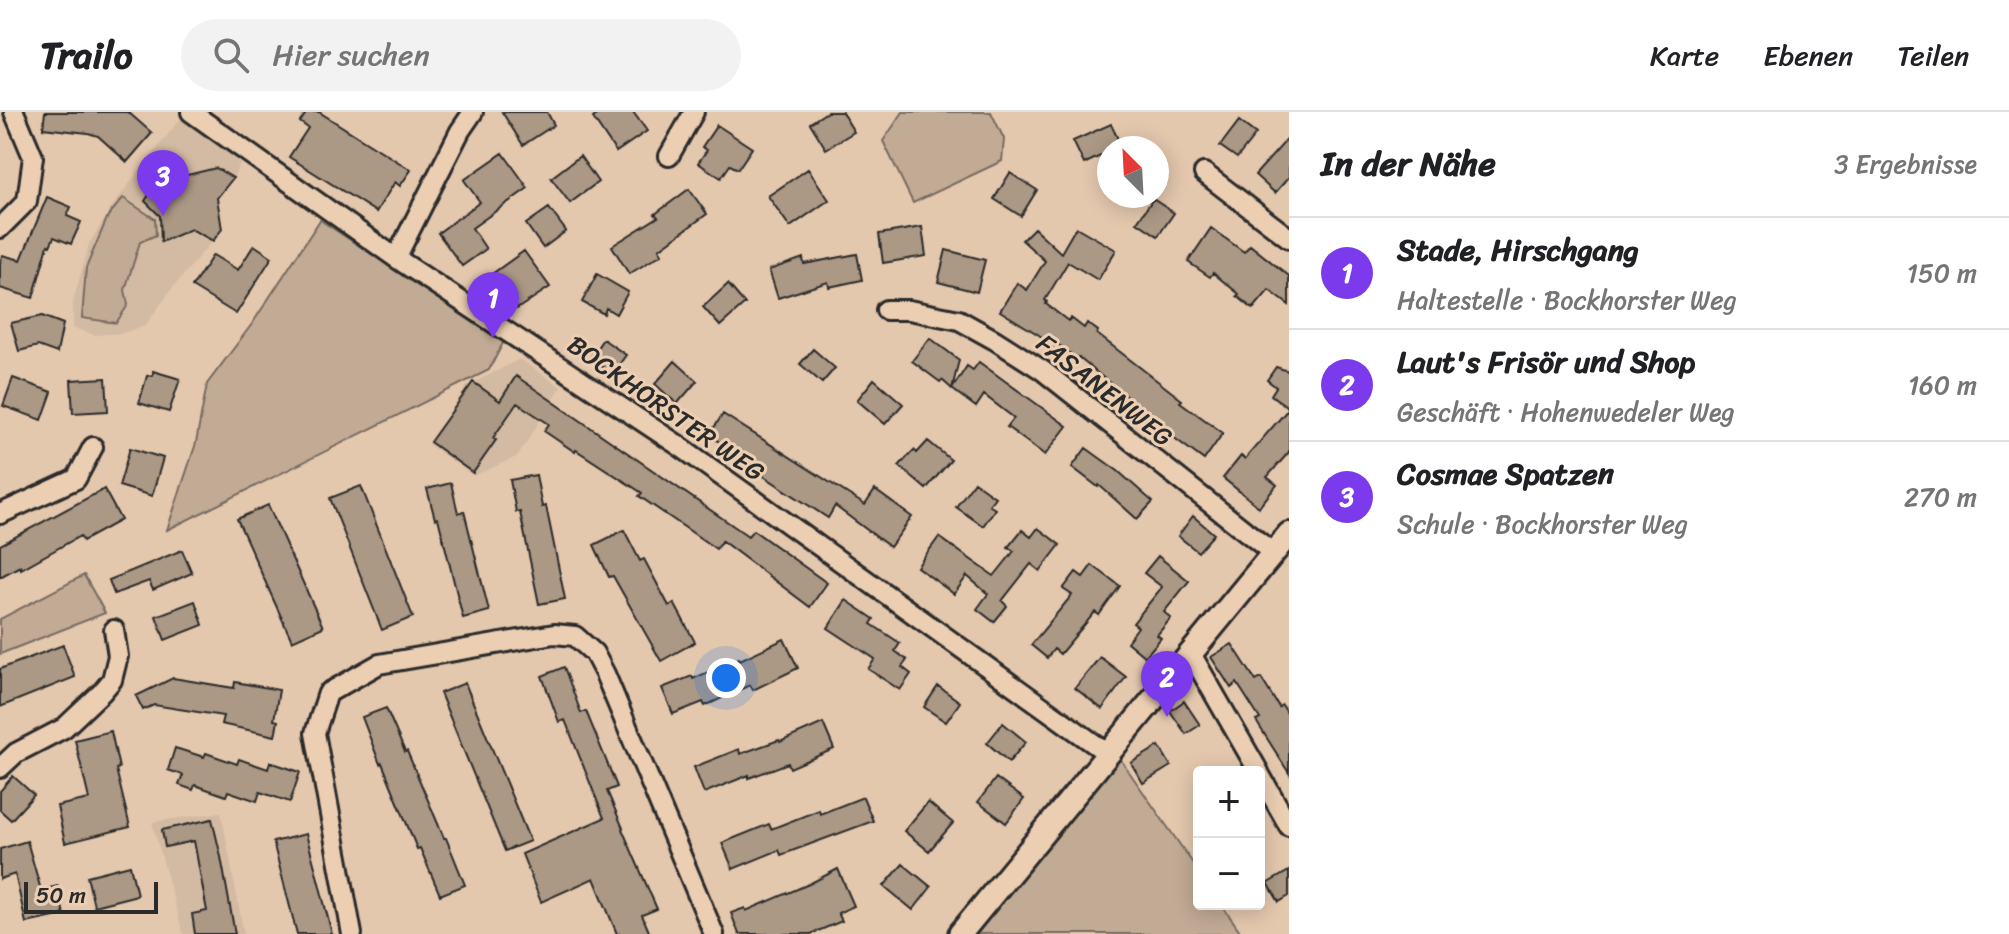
<!DOCTYPE html>
<html lang="de">
<head>
<meta charset="utf-8">
<style>
	:root { --surface:#fff; --page:#f2f2f2; --text:#202124; --muted:#757577; --line:#e0e0e0; --accent:#7c3aed }
	body { margin:0; font-family:Sriracha,sans-serif; background:var(--page); color:var(--text) }
	.controls { position:absolute; right:24px; bottom:24px; display:grid; overflow:hidden; border-radius:8px; box-shadow:0 4px 20px #0003 }
	.controls button { width:72px; height:72px; display:grid; place-items:center; padding:0; border:0; border-bottom:2px solid var(--line); background:var(--surface); color:var(--text); font:40px sans-serif }
	.compass { position:absolute; left:1097px; top:24px; width:72px; height:72px; border-radius:50%; background:var(--surface); box-shadow:0 4px 20px #0003; rotate:336deg }
	.scale { position:absolute; left:24px; bottom:20px; width:134px; box-sizing:border-box; padding-left:8px; border:4px solid #2b2b2b; border-top:0; font-size:22px; line-height:28px; white-space:nowrap; color:#2b2b2b; -webkit-text-stroke:6px #eccfb3; paint-order:stroke }
	.you { position:absolute; left:726px; top:566px; width:28px; height:28px; margin:-20px; border:6px solid #fff; border-radius:50%; background:#1a73e8; box-shadow:0 0 0 12px #1a73e833 }
	.badge { display:grid; place-items:center; width:52px; height:52px; border-radius:50%; background:var(--accent); color:#fff; font-size:26px; font-weight:700 }
	.pin { position:absolute; translate:-50% -66px; filter:drop-shadow(0 2px 4px #0008) }
	.pin::after { content:''; position:absolute; top:42px; width:28px; height:24px; background:inherit; clip-path:polygon(0 0,100% 0,50% 100%) }
	.list { margin:0; padding:0; list-style:none }
	h2 { display:flex; justify-content:space-between; align-items:center; height:104px; margin:0; padding:0 32px; font-size:34px }
	h2 small { font-size:26px; font-weight:400; color:var(--muted) }
	.list li { display:grid; grid-template-columns:52px 1fr auto; gap:24px; align-items:center; box-sizing:border-box; height:112px; padding:0 32px; border-top:2px solid var(--line) }
	.list b { display:block; font-size:30px; white-space:nowrap }
	.list p { margin:0; font-size:26px; white-space:nowrap; color:var(--muted) }
	.list em { font-size:26px; font-style:normal; color:var(--muted) }
	.icon { flex:none; width:44px; height:44px; fill:none; stroke:currentColor; stroke-width:2; stroke-linecap:round; stroke-linejoin:round }
	.map { position:relative; flex:none; width:1289px; height:822px; overflow:hidden }
	header { display:flex; align-items:center; gap:48px; box-sizing:border-box; height:112px; padding:0 40px; background:var(--surface); border-bottom:2px solid var(--line) }
	header strong { font-size:38px }
	nav { display:flex; gap:44px; margin-inline-start:auto; font-size:28px }
	.search { width:560px; height:72px; background:var(--page); display:flex; align-items:center; gap:20px; box-sizing:border-box; padding:0 28px; border-radius:44px; color:var(--muted); font-size:30px }
	main { display:flex }
	aside { flex:1; background:var(--surface) }
	.map>svg:first-child { display:block }
</style>
</head>
<body>
<header>
<strong>Trailo</strong>
<div class="search"><svg class="icon" aria-label="search" viewBox="0 0 24 24"><circle cx="10" cy="10" r="6"/><path d="M15 15l6 6"/></svg>Hier suchen</div>
<nav><a>Karte</a><a>Ebenen</a><a>Teilen</a></nav>
</header>
<main>
<div class="map">
<svg width="1289" height="822" viewBox="0 0 1289 822">
	<rect width="100%" height="100%" fill="#e4c8ae"/>
	<filter id="ink" filterUnits="userSpaceOnUse"><feTurbulence type="fractalNoise" baseFrequency=".0125" numOctaves="2"/><feDisplacementMap in="SourceGraphic" scale="16" xChannelSelector="R" yChannelSelector="G"/><feConvolveMatrix kernelMatrix="1 2 1 2 8 2 1 2 1" color-interpolation-filters="sRGB"/></filter>
	<g filter="url(#ink)">
		<path fill="#d3baa2" d="M180 7 241 49 233 66 217 86 222 117 171 178 145 214 122 221 95 223 73 216V190L89 132 115 90Z
			M520 247 561 275 518 344 474 364 428 332 467 274Z
			M221 700 244 822H183L152 710Z"/>
		<path fill="#c2ab95" stroke="#766b60" stroke-width="2" d="M903 0H991L1004 27 1002 49 913 91 883 29Z
			M123 86 155 107 156 123 140 130 125 178 128 193 116 211 82 206 86 156 108 104Z
			M320 108 504 229 489 258 167 418 196 331 207 272 252 212Z
			M84 463 105 501 0 542V507Z
			M1118 644 1199 760V792H1221L1242 822H976Z"/>
		<path fill="#ab9885" stroke="#2b2b2b" stroke-width="2" d="M45 0H128L152 21 127 50 98 24 88 21 43 16Z
			M307 0H319L411 58 400 74 395 70 376 100 289 45 308 16 300 10Z
			M502 0H547L554 13 523 33Z
			M601 0H633L647 19 616 40 593 6Z
			M827 0H842L854 20 826 37 810 11Z
			M1239 9 1256 22 1237 46 1220 34Z
			M1111 12 1122 36H1109V40L1084 52 1073 29Z
			M717 13 752 36 738 57 730 53 721 66 698 51 707 38 702 35Z
			M1289 25V65L1275 81 1255 63Z
			M503 41 528 76 472 116 486 137 462 154 438 121 480 90 464 68Z
			M580 44 598 70 570 91 551 66Z
			M166 56 183 64 216 56 233 66 217 86 222 117 213 129 191 117 161 130 160 104 145 89Z
			M808 57 829 88 790 115 768 84Z
			M1010 61 1037 78 1021 104 994 87Z
			M689 77 707 102 659 137 662 142 629 162 612 134 658 105 655 102Z
			M47 85 71 95 67 104 81 110 71 132 54 125 50 134 48 133 33 186 0 176V151L2 143 21 148Z
			M1153 87 1174 101 1158 124 1137 110Z
			M549 96 566 119 543 136 526 112Z
			M922 115 926 144 883 151 879 122Z
			M1076 115 1116 138 1098 168 1068 150 1045 188 1047 190 1046 192 1068 209 1071 206 1084 216 1087 211 1098 219 1097 222 1182 288 1180 290 1223 321 1204 348 1173 325 1174 323 1132 293 1134 291 1078 245 1077 247 1056 231 1054 234 1039 223 1000 199 1017 171 1027 178 1045 149 1022 128 1034 116 1061 141Z
			M1211 116 1244 140 1250 133 1289 164V193L1269 178 1253 197 1237 184 1239 182 1213 161 1210 165 1188 150Z
			M254 133 272 145 236 202 192 175 213 143 238 158Z
			M946 138 985 148 977 180 938 170Z
			M524 139 550 175 517 197 492 162Z
			M857 142 862 168 829 175 828 170 778 186 769 158 803 146 804 152Z
			M597 162 628 180 616 202 606 196 604 202 582 190Z
			M728 172 745 192 720 214 703 195Z
			M42 204 63 212 57 241 38 234 19 239 11 211Z
			M930 226 959 248 952 277 942 268 940 270 912 249Z
			M603 227 626 243 612 262 590 246Z
			M813 237 835 256 822 271 800 252Z
			M675 249 697 269 677 292 655 272Z
			M979 250 1067 314 1045 343 1007 315 1014 306 984 283 976 295 952 277 967 254 973 258Z
			M1276 255 1288 259 1289 257V296L1271 283 1276 275 1267 268Z
			M153 259 180 267 169 300 139 291 147 264 153 263Z
			M516 264 748 424 753 418 827 471 810 495 722 429 716 437 639 384 642 381 576 338 575 340 544 319 549 312 517 291 493 326 496 328 473 361 430 330 473 270 500 289Z
			M13 266 52 280 42 308 3 294Z
			M106 266 108 299 73 301 71 268Z
			M874 267 903 292 885 312 857 288Z
			M1289 296V340L1267 365 1277 373 1259 395 1223 366 1241 344 1245 347Z
			M723 302 865 393 875 378 912 405 890 435 835 394 828 406 750 355 752 352 709 323Z
			M928 329 951 348 926 377 899 354 914 338 917 341Z
			M130 336 163 346 152 384 119 374Z
			M1086 336 1118 359 1153 390 1137 407 1099 373 1098 375 1072 355Z
			M536 363 542 395 546 394 565 487 539 492 520 400H516L510 368Z
			M974 370 995 385 989 393 995 397 983 414 956 395Z
			M451 371 458 401 464 399 489 499 463 506 438 406 435 407 427 377Z
			M361 374 413 505 382 518 330 386Z
			M104 377 121 408 83 429 80 424 21 457 20 454 0 465V433Z
			M268 393 323 515 292 529 237 407Z
			M1193 404 1214 422 1198 440 1178 424Z
			M1038 416 1060 433 1040 459 1031 452 1002 489 1007 494 994 510 977 497 988 482 967 464 954 482 917 455 939 425 994 464 1014 439 1008 435 1022 418 1031 425Z
			M624 418 640 449 644 447 669 494 674 491 695 530 661 549 613 464 609 465 594 433Z
			M182 438 192 461 153 478 149 469 114 482 109 468Z
			M1158 444 1189 469 1164 500 1171 506 1157 523 1161 526 1145 545 1127 530 1138 515 1133 511 1162 475 1144 461Z
			M1092 453 1120 474 1099 503 1095 500 1060 542 1054 537 1047 546 1031 533 1072 483 1063 477 1076 460 1083 465Z
			M846 488 874 507 871 512 900 531 895 539 907 548 902 555 911 562 900 578 868 557 875 547 828 516Z
			M195 489 203 513 165 528 156 504Z
			M784 527 798 556 753 578 750 573 705 594 703 590 673 602 662 576 692 564 693 567 739 546 740 548Z
			M1232 532 1256 569 1261 566 1279 595 1282 593 1289 604V661L1256 609 1260 607 1237 571 1231 576 1211 545Z
			M63 533 75 565 0 595V557Z
			M1100 545 1126 565 1102 597 1075 576Z
			M564 555 581 601 586 599 617 675 607 679 623 716 622 717 657 797 642 803 650 822H617L594 766 541 790 522 742 604 706 565 608 559 610 542 564Z
			M173 566 234 576 235 570 279 578 274 608 278 609 275 624 221 612 223 604 154 593 143 598 136 584Z
			M465 571 530 729 505 739 440 581Z
			M938 574 960 590 946 610 924 595Z
			M1184 589 1200 613 1186 622 1170 599Z
			M386 596 405 640 407 639 444 726H446L465 773 440 783 420 736 417 737 382 651 380 652 362 605Z
			M823 611 834 637 790 656 788 651 749 666V663L704 681 694 655 739 637 740 642 779 628 780 630Z
			M1003 611 1026 630 1009 650 987 631Z
			M111 619 119 656 116 657 130 715 65 731 57 694 89 687 75 628Z
			M1159 634 1171 654 1143 671 1131 651Z
			M175 636 204 645 206 641 237 652 239 647 268 657 270 650 300 660 290 690 260 680 257 689 228 679 226 684 195 673 193 678 179 673 183 663 168 658Z
			M13 664 34 683 11 708 0 698V679Z
			M996 666 1024 687 1006 711 978 690Z
			M863 685 873 709 781 743 779 738 733 757 722 731 769 712 771 717 819 698 820 702Z
			M928 690 953 711 929 739 904 719Z
			M212 707 221 745 235 822H195L192 802 207 799 194 729 165 735 162 718Z
			M306 722 316 759 332 822H297L283 768 273 730Z
			M27 729 41 778 58 774 64 803 26 811 15 762 0 767V737Z
			M903 752 931 775 913 798 884 774Z
			M130 753 137 783 94 794 87 764Z
			M838 757 854 794 838 801 842 809 811 822H739L731 801 745 796 746 799 809 772Z
			M1289 759V784L1279 790 1268 771Z"/>
		<g fill="none" stroke-linecap="round" stroke-linejoin="round">
			<g stroke="#2b2b2b" stroke-width="24">
				<path id="minor" d="M191 0 396 146 681 335 1107 641
					M669 44 694 0
					M1204 61 1289 126
					M0 116 27 89 33 45 14 0
					M396 146 460 19 473 0
					M886 198H909L959 208 995 228 1042 258 1273 441
					M0 402 76 367 93 335
					M1190 540 1259 660
					M0 656 16 641 64 616 102 580 112 568 118 544 114 518
					M1259 661 1289 714
					M352 822 315 621 328 581 379 552 554 522 575 524 594 541 605 562 714 822"/>
			</g>
			<g stroke="#2b2b2b" stroke-width="28">
				<path id="tertiary" d="M960 822 1289 422"/>
			</g>
			<use href="#minor" stroke="#eccfb3" stroke-width="18"/>
			<use href="#tertiary" stroke="#eccfb3" stroke-width="22"/>
		</g>
	</g>
	<g text-anchor="middle" stroke-width="6" stroke-linejoin="round" paint-order="stroke">
		<g font-size="26" fill="#2b2b2b" stroke="#eccfb3">
			<text transform="translate(1105 278) rotate(38)" y="9">FASANENWEG</text>
			<text transform="translate(666 296) rotate(35)" y="9">BOCKHORSTER WEG</text>
		</g>
	</g>
</svg>
<div class="controls">
<button>+</button>
<button>−</button>
</div>
<svg class="compass" viewBox="-18 -18 36 36"><path d="M0-13l5 13h-10z" fill="#e53935"/><path d="M0 13l5-13h-10z" fill="#757577"/></svg>
<div class="scale">50 m</div>
<div class="you"></div>
<div class="pin badge" style="left:493px;top:226px">1</div>
<div class="pin badge" style="left:1167px;top:605px">2</div>
<div class="pin badge" style="left:163px;top:104px">3</div>
</div>
<aside>
<h2>In der Nähe<small>3 Ergebnisse</small></h2>
<ul class="list">
<li><span class="badge">1</span><div><b>Stade, Hirschgang</b><p>Haltestelle · Bockhorster Weg</p></div><em>150 m</em></li>
<li><span class="badge">2</span><div><b>Laut's Frisör und Shop</b><p>Geschäft · Hohenwedeler Weg</p></div><em>160 m</em></li>
<li><span class="badge">3</span><div><b>Cosmae Spatzen</b><p>Schule · Bockhorster Weg</p></div><em>270 m</em></li>
</ul>
</aside>
</main>
</body>
</html>
